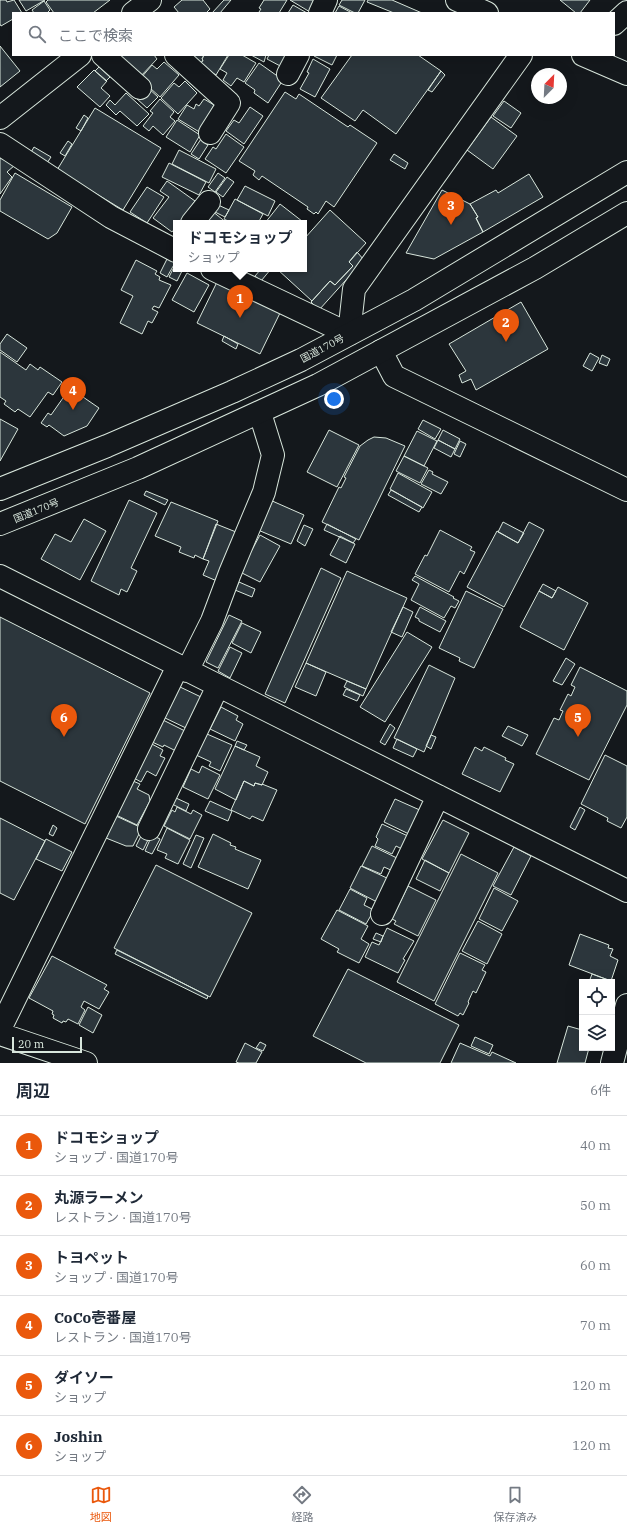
<!DOCTYPE html>
<html lang="ja">
<head>
<meta charset="utf-8">
<style>
	:root { --surface:#fff; --page:#f6f6f7; --text:#1f2937; --muted:#747a83; --line:#e0e1e3; --accent:#ea580c }
	body { margin:0; font-family:"IBM Plex Serif","Noto Sans JP",serif; background:var(--page); color:var(--text) }
	.controls { position:absolute; right:12px; bottom:12px; display:grid; overflow:hidden; border-radius:0px; box-shadow:0 4px 16px #0002 }
	.controls button { width:36px; height:36px; display:grid; place-items:center; padding:0; border:0; border-bottom:1px solid var(--line); background:var(--surface); color:var(--text); font:20px sans-serif }
	.compass { position:absolute; left:531px; top:68px; width:36px; height:36px; border-radius:50%; background:var(--surface); box-shadow:0 4px 16px #0002; rotate:24deg }
	.scale { position:absolute; left:12px; bottom:10px; width:70px; box-sizing:border-box; padding-left:4px; border:2px solid #d8e6dc; border-top:0; font-size:11px; line-height:14px; white-space:nowrap; color:#d8e6dc; -webkit-text-stroke:3px #14181c; paint-order:stroke }
	.you { position:absolute; left:334px; top:399px; width:14px; height:14px; margin:-10px; border:3px solid #fff; border-radius:50%; background:#1a73e8; box-shadow:0 0 0 6px #1a73e833 }
	.badge { display:grid; place-items:center; width:26px; height:26px; border-radius:50%; background:var(--accent); color:#fff; font-size:13px; font-weight:700 }
	.pin { position:absolute; translate:-50% -33px; filter:drop-shadow(0 1px 2px #0008) }
	.pin::after { content:''; position:absolute; top:21px; width:14px; height:12px; background:inherit; clip-path:polygon(0 0,100% 0,50% 100%) }
	.popup { position:absolute; left:173px; top:220px; width:134px; height:52px; box-sizing:border-box; display:grid; place-content:center; border-radius:0px; background:var(--surface); filter:drop-shadow(0 1px 3px #0005); font-size:13px; white-space:nowrap; color:var(--muted) }
	.popup b { font-size:15px; color:var(--text) }
	.popup::after { content:''; position:absolute; left:50%; top:100%; margin-left:-8px; border:8px solid transparent; border-top-color:var(--surface) }
	.list { margin:0; padding:0; list-style:none }
	h2 { display:flex; justify-content:space-between; align-items:center; height:52px; margin:0; padding:0 16px; font-size:17px }
	h2 small { font-size:13px; font-weight:400; color:var(--muted) }
	.list li { display:grid; grid-template-columns:26px 1fr auto; gap:12px; align-items:center; box-sizing:border-box; height:60px; padding:0 16px; border-top:1px solid var(--line) }
	.list b { display:block; font-size:15px; white-space:nowrap }
	.list p { margin:0; font-size:13px; white-space:nowrap; color:var(--muted) }
	.list em { font-size:13px; font-style:normal; color:var(--muted) }
	.icon { flex:none; width:22px; height:22px; fill:none; stroke:currentColor; stroke-width:2; stroke-linecap:round; stroke-linejoin:round }
	.map { position:relative; flex:none; width:627px; height:1063px; overflow:hidden }
	.search { position:absolute; background:var(--surface); box-shadow:0 4px 16px #0002; left:12px; right:12px; top:12px; height:44px; display:flex; align-items:center; gap:10px; box-sizing:border-box; padding:0 14px; border-radius:0px; color:var(--muted); font-size:15px }
	.sheet { height:412px; background:var(--surface) }
	nav { display:flex; justify-content:space-around; align-items:center; box-sizing:border-box; height:56px; border-top:1px solid var(--line); background:var(--surface); font-size:11px; color:var(--muted) }
	nav a { display:grid; justify-items:center; gap:2px }
	nav .on { color:var(--accent) }
	.map>svg:first-child { display:block }
</style>
</head>
<body>
<div class="map">
<svg width="627" height="1063" viewBox="0 0 627 1063">
	<rect width="100%" height="100%" fill="#14181c"/>
	<path fill="#2c363c" stroke="#d8e6dc" d="M0 0H6L7 2 14 0 22 13H13V19L1 26 0 24Z
		M19 0H45L26 11Z
		M48 0H110L93 13H54L46 2Z
		M182 0H203L210 9 207 12 208 13H179L174 7Z
		M224 0H231L220 13H212Z
		M264 0H287L279 13H261L259 12 261 9 259 8Z
		M290 0H317L310 12Z
		M342 0H365L358 13H355L339 5Z
		M368 0H392L422 13H394L367 2Z
		M560 0H590L580 13H576Z
		M44 1 50 10 47 13H34L32 10Z
		M293 5 307 13H288Z
		M339 6 352 13H335Z
		M0 46 20 71 0 87Z
		M118 55H154L157 59 139 78Z
		M194 55H204L202 59 203 60 200 65 192 58Z
		M204 55H228L216 75 200 65 203 60 202 59Z
		M229 55H242L256 63 244 82 237 78 231 86 223 80 227 73 220 69Z
		M251 55H266L264 62Z
		M269 55H291L284 68 267 59Z
		M315 55H337L332 65 314 56Z
		M352 55H418L441 71 396 134 363 110 355 121 321 98Z
		M313 59 330 69 315 97 300 89 309 73 307 72Z
		M164 62 179 75 160 97 140 79 152 65 157 69Z
		M259 63 283 80 268 103 254 93 255 90 245 83Z
		M99 67 110 77 106 81 95 71Z
		M94 70 107 81 101 88 110 96 100 107 77 87Z
		M441 71 445 75 432 92 428 90Z
		M185 81 197 93 178 114 161 98 174 83 179 87Z
		M147 87 158 97 147 108 136 98Z
		M285 92 296 99 299 94 348 127 350 125 377 143 334 207 326 201 318 214 316 212 314 214 307 209 308 207 262 176 259 180 253 175 255 171 239 161Z
		M126 93 149 114 137 126 120 111 116 115 106 105 110 100 115 105Z
		M160 99 174 112 170 117 175 121 163 135 153 126 149 131 143 126 153 113 150 111Z
		M204 99 214 105 212 109 215 111 201 133 178 119 187 105 194 109 196 104 199 106Z
		M504 101 521 113 511 128 493 116Z
		M250 107 263 116 244 144 226 131 234 120 239 123Z
		M95 108 161 148 123 210 57 170Z
		M84 115 88 118 81 131 76 128Z
		M491 117 517 136 493 169 467 150Z
		M177 120 200 135 190 152 166 137Z
		M226 134 244 147 226 173 205 159 213 147 216 149Z
		M201 139 208 145 199 159 191 154Z
		M68 141 72 144 65 156 60 153Z
		M34 147 51 157 47 163 30 154Z
		M179 150 216 169 209 183 172 164Z
		M394 154 408 163 405 169 390 160Z
		M0 158 15 165 7 172 12 177 0 194Z
		M169 163 206 182 199 195 162 177Z
		M15 173 72 207 57 233 48 239 0 211V200Z
		M218 173 225 178 215 192 208 187Z
		M529 174 543 197 483 232 476 218 478 217 470 204 496 190 498 193Z
		M227 177 234 182 223 197 216 192Z
		M167 181 195 201 179 223H176V227L172 232 153 218 169 197 160 191Z
		M245 186 275 201 268 216 237 200Z
		M147 187 164 197 147 223 130 212Z
		M442 190 470 204 478 217 476 218 483 232 434 259 406 253Z
		M235 199 263 214 258 223H232L224 219Z
		M216 204 229 210 225 217 213 211Z
		M280 204 307 225 304 228V223H265Z
		M330 210 366 243 349 262 353 266 335 285 330 281 312 301 277 269H304V239Z
		M212 211 227 223H203Z
		M357 252 364 260 319 310 311 302 330 281 335 285 353 266 349 262Z
		M168 257 176 261 167 277 160 273Z
		M136 260 157 271 155 274 160 277 159 280 171 285 159 308 154 306 152 309 158 312 152 323 148 321 142 334 120 323 133 296 121 290Z
		M176 263V269H183L177 281 169 277Z
		M261 269H271L261 281 255 276Z
		M187 273 209 285 194 312 172 300Z
		M217 282 280 313 260 354 197 323Z
		M521 302 548 349 476 390 471 379 462 383 459 375 466 371 449 344Z
		M7 334 27 348 17 362 0 350V344Z
		M224 336 238 344 236 349 222 341Z
		M0 352 26 370 30 364 38 370 40 367 62 382 53 395 48 392 30 417 18 409 15 412 4 404 6 401 0 397Z
		M590 353 599 358 592 371 583 366Z
		M602 355 610 359 607 366 599 363Z
		M70 388 99 408 87 426 64 436 49 425 47 427 41 423 48 413 51 415Z
		M0 419 18 429 0 461Z
		M423 420 441 429 435 439 418 429Z
		M329 430 359 445 337 487 307 472Z
		M443 430 460 439 455 449 438 440Z
		M417 431 437 441 424 466 404 456Z
		M374 437 386 438 405 446 359 540 322 522 339 487 341 488 346 478 344 477 360 446 368 440Z
		M438 440 455 449 451 457 434 448Z
		M460 441 466 444 460 457 454 454Z
		M404 456 428 468 420 483 396 471Z
		M429 470 433 472 432 474 448 482 441 494 421 484Z
		M398 473 432 492 423 508 390 489Z
		M391 490 422 507 419 512 388 495Z
		M146 491 168 500 165 505 144 495Z
		M129 500 157 513 131 568 137 571 127 592 121 589 119 595 91 581Z
		M270 500 304 515 291 544 258 530Z
		M171 502 218 521 203 559 195 555 194 558 179 552 181 547 155 536Z
		M84 519 106 531 80 580 41 559 55 534 71 542Z
		M503 522 524 533 518 543 498 532Z
		M529 522 544 530 504 607 467 587 497 531 518 543Z
		M216 524 236 532 217 581 203 575 209 561 203 559Z
		M327 524 356 539 353 543 324 530Z
		M304 525 313 529 305 546 297 541Z
		M440 530 472 547 470 550 475 552 464 574 460 571 449 592 415 574 425 555 427 556Z
		M260 535 280 546 260 582 240 572Z
		M340 536 355 544 346 563 330 555Z
		M321 568 341 578 285 703 265 694Z
		M347 571 407 598 366 689 306 663Z
		M415 576 454 597 453 598 459 601 455 608 451 606 444 618 411 600 419 584 412 580Z
		M239 582 255 589 252 597 235 590Z
		M543 584 556 591 552 598 539 591Z
		M558 587 588 603 564 650 520 627 539 591 552 598Z
		M466 591 503 609 474 668 459 661 460 658 439 648Z
		M403 607 413 612 402 637 391 632Z
		M420 607 446 621 440 632 419 621V619L415 617Z
		M229 615 242 621 218 668 206 662Z
		M0 617 150 693 85 824 0 781Z
		M242 623 261 632 251 653 232 643Z
		M407 632 432 647 385 722 360 707Z
		M230 647 242 653 230 678 218 671Z
		M566 658 575 664 562 685 553 681Z
		M306 663 326 672 316 696 295 687Z
		M429 665 455 678 424 752 394 738Z
		M580 667 627 691V705L589 780 536 754 554 718 559 720 563 711 560 710 568 694 571 696 575 687 571 685Z
		M347 681 366 689 363 696 344 687Z
		M178 686 201 697 188 729 163 717Z
		M346 689 360 695 357 701 343 695Z
		M221 707 238 716 236 720 243 724 235 741 210 729Z
		M161 719 185 731 176 751 164 745 163 747 150 741Z
		M390 724 395 728 385 745 380 742Z
		M508 726 528 735 522 746 502 736Z
		M207 734 232 745 220 771 209 766 211 762 196 755Z
		M431 735 436 737 431 749 426 746Z
		M397 739 417 749 413 757 393 748Z
		M237 741 247 745 244 750 235 746Z
		M150 743 163 750 160 756 165 758 156 776 147 771 141 782 134 778Z
		M235 746 260 757 256 766 268 772 262 785 255 783 254 786 244 781 236 800 215 789Z
		M475 747 482 751 484 747 506 758 505 760 514 764 500 792 462 774Z
		M605 755 627 766V817L621 828 607 821 608 818 581 804Z
		M202 766 220 775 208 799 183 787 191 769 199 773Z
		M133 781 140 784 137 789 149 795 150 801 137 825 116 815Z
		M244 781 254 786 255 783 262 785V784L277 790 263 821 252 816 250 819 231 810Z
		M176 798 189 804 186 811 172 804Z
		M395 799 422 811 411 835 384 822Z
		M210 801 232 811 228 821 205 811Z
		M177 807 191 814 193 810 202 815 190 839 164 826 172 810 175 812Z
		M580 807 585 810 575 830 570 827Z
		M116 816 142 828 133 846H126L106 838Z
		M0 818 45 841 14 900 0 893Z
		M443 820 469 833 449 873 422 859Z
		M382 824 410 837 404 850 396 846 392 854 375 846 378 839 376 837Z
		M53 825 57 828 53 836 49 834Z
		M167 828 190 840 178 864 165 858 167 854 157 850Z
		M144 830 151 834 143 850 136 846Z
		M213 834 231 843 230 845 236 847 235 849 261 860 248 889 198 867Z
		M152 835 160 839 152 854 145 851Z
		M196 835 204 838 191 868 183 864Z
		M46 839 72 852 62 871 36 859Z
		M372 846 399 859 393 871 384 867 381 874 362 866Z
		M514 847 531 856 511 895 493 886Z
		M461 854 498 873 434 1001 397 982Z
		M425 860 449 873 440 891 416 879Z
		M156 865 252 913 210 997 114 948Z
		M361 866 389 879 377 902 350 888Z
		M408 886 436 900 418 936 394 924 396 921 392 919Z
		M494 888 518 901 502 931 479 919Z
		M350 889 367 898 364 905 374 910 366 924 339 910Z
		M337 910 368 926 361 939 369 944 359 963 337 952 339 949 321 939Z
		M478 921 502 934 487 964 462 951Z
		M387 928 414 941 403 959 405 960 398 973 365 957 372 942 379 945Z
		M376 933 383 936 381 942 373 939Z
		M580 934 609 945 608 948 613 949 610 956 618 960 611 981 569 965Z
		M117 950 208 996 207 999 115 954Z
		M460 953 485 965 482 970 486 972 476 993 473 991 468 1002 469 1003 463 1015 460 1013 458 1016 435 1004Z
		M52 956 107 985 104 989 109 992 99 1009 84 1001 81 1007 85 1010 78 1024 68 1019 66 1022 63 1021 62 1023 53 1018 54 1015 52 1014 53 1011 29 998Z
		M348 969 459 1025 440 1063H366L313 1036Z
		M592 974 611 981 610 982H589Z
		M88 1007 102 1015 93 1033 79 1025Z
		M568 1026 582 1030V1048H589L585 1063H557Z
		M475 1037 493 1045 489 1054 471 1046Z
		M260 1042 266 1045 263 1051 256 1048Z
		M245 1043 262 1052 256 1063H239L236 1062Z
		M460 1043 490 1056 492 1052 516 1063H451Z"/>
	<g fill="none" stroke-linecap="round" stroke-linejoin="round">
		<g stroke="#d8e6dc" stroke-width="24">
			<path id="minor" d="M457 0 487 13
				M133 13 150 0
				M320 13 326 0
				M614 24 627 12
				M103 55 140 88
				M176 55 229 103 210 133
				M583 55 627 74
				M288 74 298 55
				M0 118 80 55
				M0 144 111 217 176 251
				M192 223 209 202
				M212 269 349 334 354 289 521 55
				M381 351 394 376 627 490
				M0 576 627 891
				M187 671 212 621 230 573 264 492 273 455 260 413
				M149 829 218 686
				M382 914 438 796
				M0 1029 178 666
				M0 1034 86 1063
				M612 1063 627 1005"/>
		</g>
		<g stroke="#d8e6dc" stroke-width="24">
			<path id="highway" d="M0 489 107 446 232 392 301 360 414 300 627 172
				M0 524 138 468 318 385 535 268 627 213"/>
		</g>
		<use href="#minor" stroke="#14181c" stroke-width="22"/>
		<use href="#highway" stroke="#14181c" stroke-width="22"/>
	</g>
	<g text-anchor="middle" stroke-width="3" stroke-linejoin="round" paint-order="stroke">
		<g font-size="10" fill="#d8e6dc" stroke="#14181c">
			<text transform="translate(322 348) rotate(-28)" y="4">国道170号</text>
			<text transform="translate(36 510) rotate(-22)" y="4">国道170号</text>
		</g>
	</g>
</svg>
<div class="controls">
<button><svg class="icon" aria-label="locate" viewBox="0 0 24 24"><circle cx="12" cy="12" r="6"/><path d="M12 2v4M12 18v4M2 12h4M18 12h4"/></svg></button>
<button><svg class="icon" aria-label="layers" viewBox="0 0 24 24"><path d="M12 4l9 5-9 5-9-5zM3 14l9 5 9-5"/></svg></button>
</div>
<svg class="compass" viewBox="-18 -18 36 36"><path d="M0-13l5 13h-10z" fill="#e53935"/><path d="M0 13l5-13h-10z" fill="#747a83"/></svg>
<div class="scale">20 m</div>
<div class="you"></div>
<div class="pin badge" style="left:240px;top:318px">1</div>
<div class="popup"><b>ドコモショップ</b>ショップ</div>
<div class="pin badge" style="left:506px;top:342px">2</div>
<div class="pin badge" style="left:451px;top:225px">3</div>
<div class="pin badge" style="left:73px;top:410px">4</div>
<div class="pin badge" style="left:578px;top:737px">5</div>
<div class="pin badge" style="left:64px;top:737px">6</div>
<div class="search"><svg class="icon" aria-label="search" viewBox="0 0 24 24"><circle cx="10" cy="10" r="6"/><path d="M15 15l6 6"/></svg>ここで検索</div>
</div>
<section class="sheet">
<h2>周辺<small>6件</small></h2>
<ul class="list">
<li><span class="badge">1</span><div><b>ドコモショップ</b><p>ショップ · 国道170号</p></div><em>40 m</em></li>
<li><span class="badge">2</span><div><b>丸源ラーメン</b><p>レストラン · 国道170号</p></div><em>50 m</em></li>
<li><span class="badge">3</span><div><b>トヨペット</b><p>ショップ · 国道170号</p></div><em>60 m</em></li>
<li><span class="badge">4</span><div><b>CoCo壱番屋</b><p>レストラン · 国道170号</p></div><em>70 m</em></li>
<li><span class="badge">5</span><div><b>ダイソー</b><p>ショップ</p></div><em>120 m</em></li>
<li><span class="badge">6</span><div><b>Joshin</b><p>ショップ</p></div><em>120 m</em></li>
</ul>
</section>
<nav>
<a class="on"><svg class="icon" aria-label="map" viewBox="0 0 24 24"><path d="M3 6l6-2 6 2 6-2v14l-6 2-6-2-6 2zM9 4v14M15 6v14"/></svg>地図</a>
<a><svg class="icon" aria-label="directions" viewBox="0 0 24 24"><path d="M12 3l9 9-9 9-9-9zM9 14v-3h6M13 9l2 2-2 2"/></svg>経路</a>
<a><svg class="icon" aria-label="saved" viewBox="0 0 24 24"><path d="M7 4h10v16l-5-4-5 4z"/></svg>保存済み</a>
</nav>
</body>
</html>
